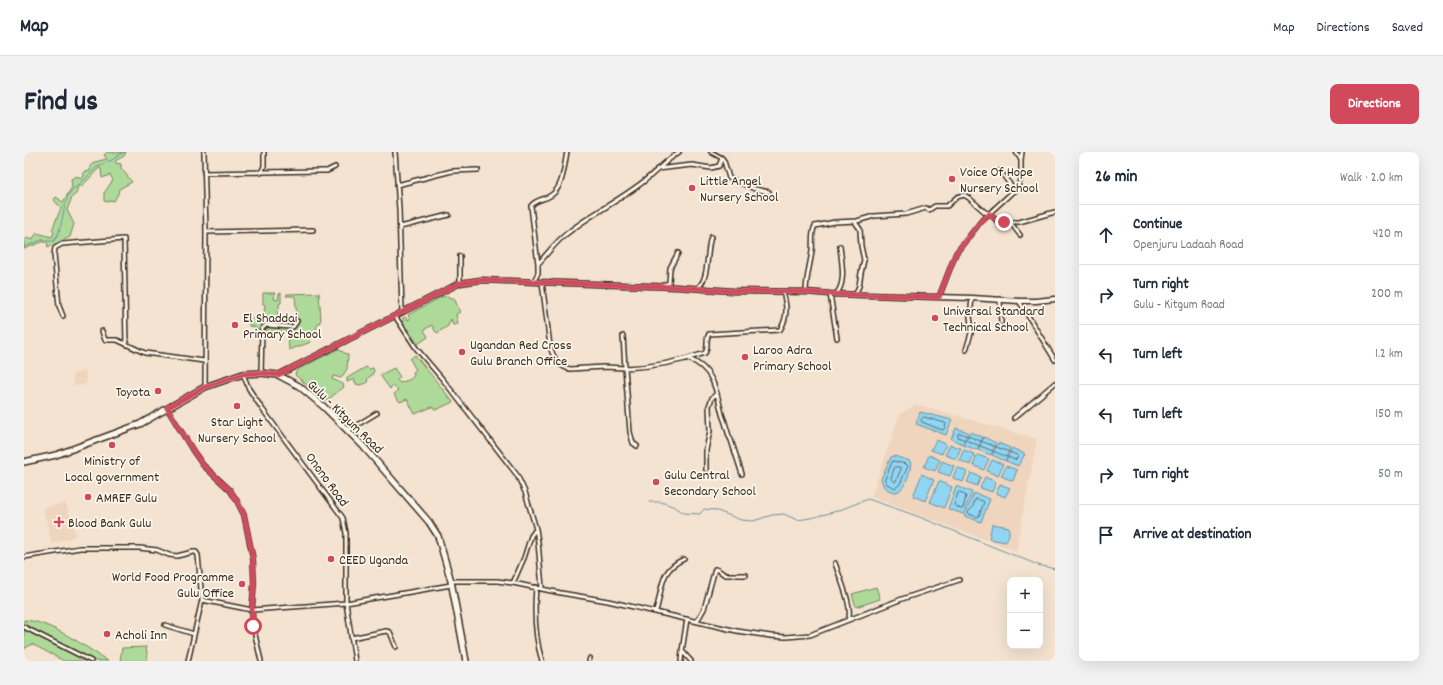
<!DOCTYPE html>
<html lang="en">
<head>
<meta charset="utf-8">
<style>
	:root { --surface:#fff; --page:#f2f2f3; --text:#1f2937; --muted:#747a83; --line:#e0e1e3; --accent:#d1495b }
	body { margin:0; font-family:Dekko,sans-serif; background:var(--page); color:var(--text) }
	.controls { position:absolute; right:12px; bottom:12px; display:grid; overflow:hidden; border-radius:8px; box-shadow:0 4px 16px #0002 }
	.controls button { width:36px; height:36px; display:grid; place-items:center; padding:0; border:0; border-bottom:1px solid var(--line); background:var(--surface); color:var(--text); font:20px sans-serif }
	.stop { position:absolute; width:12px; height:12px; margin:-9px; border:3px solid #d1495b; border-radius:50%; background:#fff }
	.stop.end { background:#d1495b; border-color:#fff; box-shadow:0 1px 4px #0008 }
	.list { margin:0; padding:0; list-style:none }
	h2 { display:flex; justify-content:space-between; align-items:center; height:52px; margin:0; padding:0 16px; font-size:17px }
	h2 small { font-size:13px; font-weight:400; color:var(--muted) }
	.list li { display:grid; grid-template-columns:26px 1fr auto; gap:12px; align-items:center; box-sizing:border-box; height:60px; padding:0 16px; border-top:1px solid var(--line) }
	.list b { display:block; font-size:15px; white-space:nowrap }
	.list p { margin:0; font-size:13px; white-space:nowrap; color:var(--muted) }
	.list em { font-size:13px; font-style:normal; color:var(--muted) }
	.icon { flex:none; width:22px; height:22px; fill:none; stroke:currentColor; stroke-width:2; stroke-linecap:round; stroke-linejoin:round }
	.map { position:relative; flex:none; width:1031px; height:509px; overflow:hidden; border-radius:8px }
	header { display:flex; align-items:center; gap:24px; box-sizing:border-box; height:56px; padding:0 20px; background:var(--surface); border-bottom:1px solid var(--line) }
	header strong { font-size:19px }
	nav { display:flex; gap:22px; margin-inline-start:auto; font-size:14px }
	.intro { display:flex; align-items:center; justify-content:space-between; box-sizing:border-box; height:96px; padding:0 24px }
	h1 { margin:0; font-size:28px }
	.button { padding:10px 18px; border-radius:8px; background:var(--accent); color:#fff; font-size:14px; font-weight:700 }
	main { display:flex; gap:24px; padding:0 24px }
	aside { flex:1; background:var(--surface); border-radius:8px; box-shadow:0 4px 16px #0002 }
	.map>svg:first-child { display:block }
</style>
</head>
<body>
<header>
<strong>Map</strong>
<nav><a>Map</a><a>Directions</a><a>Saved</a></nav>
</header>
<div class="intro"><h1>Find us</h1><a class="button">Directions</a></div>
<main>
<div class="map">
<svg width="1031" height="509" viewBox="0 0 1031 509">
	<rect width="100%" height="100%" fill="#f4e3d1"/>
	<filter id="ink" filterUnits="userSpaceOnUse"><feTurbulence type="fractalNoise" baseFrequency=".025" numOctaves="2"/><feDisplacementMap in="SourceGraphic" scale="8" xChannelSelector="R" yChannelSelector="G"/><feConvolveMatrix kernelMatrix="1 2 1 2 8 2 1 2 1" color-interpolation-filters="sRGB"/></filter>
	<g filter="url(#ink)">
		<path fill="#efd5be" d="M61 219 63 232 50 234 48 222Z
			M892 252 1013 287 992 399 847 345 876 262Z
			M42 351 52 384 28 392 19 356Z"/>
		<path fill="#aeda99" stroke="#74825c" d="M84 0 92 1 102 0 100 4 91 9 92 11 97 12V16L108 30 95 37 94 42 90 49 86 48 83 50 80 49V41L89 28 86 23 78 26 77 17 75 16 59 33 53 36V41L48 45 43 58 50 72 46 85 24 95 23 90H18L0 97V88L3 86 8 88 13 81 28 85 30 80 28 78 37 56 30 48 32 45 39 50 48 35 47 27 53 24 57 27 60 24 59 20 66 19V14L71 10 83 7 80 3Z
			M239 141H251L250 147 254 148 255 142 257 141V151L255 152V157L253 159 255 167 269 168 273 165 271 145 270 144H262L263 142 295 141 297 168 293 174 292 180 285 183 287 190 265 198 264 180 242 179V177L231 178V175L225 174V168L229 167 233 162 240 161 241 153 238 151 239 150Z
			M419 144 421 145 424 144 426 146H430L436 160 432 162 434 172 429 173 427 167 424 174 413 181 411 179 408 173 400 178 404 185 394 192 379 171V166L381 165 384 168 386 167 384 163Z
			M314 197 324 203 323 217 317 226 309 224 308 227 319 232 320 235 302 249 271 223 273 218Z
			M391 203 429 250 412 258 408 255 391 262 383 247 376 250 370 243 374 237 368 234 366 237 356 223 370 216 376 225 373 228 376 231 387 227 390 223 389 220 392 218 386 207Z
			M342 215 345 217 349 216 350 219 348 223 344 226 343 231 336 233 332 232 330 227 323 230V226Z
			M852 435 856 447 832 455 828 442Z
			M0 468C26 469 62 495 84 509H40L8 492 0 497Z
			M122 495 124 509H96L98 496Z"/>
		<path fill="#90d5f2" stroke="#6e919d" d="M896 260 928 268 922 283 892 272Z
			M932 276 944 280 939 292 927 287Z
			M946 280 959 285 953 298 939 293Z
			M960 285 972 291 967 303 954 298Z
			M912 288 922 292 918 302 907 298Z
			M974 291 986 296 981 309 968 303Z
			M926 293 937 296 932 307 921 303Z
			M988 296 1001 302 994 314 982 309Z
			M940 298 950 302 946 313 935 308Z
			M905 303 916 308 911 319 900 315Z
			M953 303 965 307 960 318 949 313Z
			M870 304 886 309C889 315 881 336 875 339 870 342 864 338 860 335L857 327 867 305Z
			M968 308 979 312 974 324 963 319Z
			M918 309 930 314 926 324 914 320Z
			M982 314 993 318 989 329 977 324Z
			M933 315 943 320 939 330 929 326Z
			M947 321 957 325 953 334 943 330Z
			M898 322 910 328 901 349 889 344Z
			M961 325 972 330 968 340 956 336Z
			M915 329 928 335 920 356 906 350Z
			M976 332 986 336 981 345 972 341Z
			M932 334 948 340 939 362 924 357Z
			M950 341 966 347 957 370 940 364Z
			M968 372 985 375V383L982 390 965 387Z"/>
		<g fill="none" stroke-linecap="round" stroke-linejoin="round">
			<path stroke="#5d6e73" stroke-width="1" d="M900 265 921 271 922 272 920 277 918 278 898 270 897 268Z
				M936 281 993 303 994 305 991 308 934 285V282Z
				M869 309 882 312 884 314 876 332 871 336 863 332 861 328Z
				M871 315H876L877 317 872 329 870 330 867 327Z
				M936 340 942 344 939 356 937 357 930 353 934 341Z
				M952 347 959 349 960 350 955 364 953 365 945 362 944 360 948 356Z"/>
			<path stroke="#6e919d" stroke-width="1" d="M0 95 20 87 25 89H30C39 77 38 58 44 44 47 36 55 35 59 28H60L74 14 88 8 100 0
				M625 350H637L651 355 660 361 676 362 680 357 691 358 717 368 729 369 748 363 760 362 773 368 787 366 813 359 844 347 893 364 1014 413 1031 417"/>
			<g stroke="#3b2a1e" stroke-width="6">
				<path id="minor" d="M180 0 182 80 181 235
					M371 0 375 57 378 160
					M687 0 698 6 700 9 705 26 731 37 745 40
					M992 0 997 8
					M633 17 668 13 687 16 695 14 698 6
					M976 19 991 39
					M180 21 297 19H303L311 15
					M237 21 240 14V0
					M373 33 428 19 454 18
					M986 70 996 83
					M376 75 425 63
					M182 80 289 78
					M514 112C523 102 531 91 541 83 564 64 591 51 615 33 629 23 640 10 655 0
					M510 129 514 121V112L507 54C511 48 517 48 524 45 539 39 540 15 543 0
					M518 130 526 194C529 205 534 215 546 217L580 215 601 216 606 280 609 291 613 294
					M436 131V104
					M637 134 645 131 646 116 654 101
					M673 136C686 128 682 98 687 85
					M782 140C782 126 786 113 788 99 789 91 787 80 791 74L811 70 833 69 850 64 882 62 902 56 905 58 911 54H923L933 45 940 43 945 46 961 60 966 62 972 68 976 70H995L1031 60
					M806 142 813 186
					M812 142C823 131 817 108 816 94
					M831 143 835 134 837 121 840 108 837 94 836 77 831 70
					M915 145 932 101 958 68 994 35 997 24V8L998 0
					M976 147 977 171
					M995 149 1031 208
					M39 164 35 154 30 102 31 96 38 92 100 87 102 192
					M371 164 392 196 420 229 493 323 501 340 512 377 507 384 500 406 489 431 473 429H427
					M78 179 81 188H93L121 201 180 209
					M599 184 601 216C628 215 655 210 681 201 685 195 681 188 685 182L756 178C764 165 763 154 759 140
					M942 198 948 178 946 165 948 146
					M665 207C690 217 692 238 698 262 699 266 701 269 702 274 704 279 704 284 707 288L718 322
					M237 221 238 177 242 173 266 175H269L273 169
					M219 222 225 237 239 258 319 366 322 381V451L331 509
					M143 256 169 299 179 313 206 338 213 349 220 363 229 407 230 431 228 458 229 474 237 509
					M990 266 1031 231
					M323 279 353 261
					M682 318V298L686 279 685 254 688 246 693 241
					M512 377 514 390 518 436
					M0 405 56 396H115L133 398 145 403 153 404 169 400H172L174 403 178 448 228 458 322 451 427 433
					M811 411C815 424 830 457 824 468
					M489 431 537 441 584 449 713 479 747 484 762 485 786 483 878 447 935 428
					M512 435C510 459 511 486 518 509
					M632 459C639 436 635 418 660 407
					M663 467 658 499 667 509
					M673 469 680 457 691 417 694 418 701 423H722
					M141 473 170 482
					M0 475 67 509
					M327 486 362 479 366 480 372 495
					M164 509 178 448
					M565 509 566 506
					M657 509 658 499"/>
			</g>
			<g stroke="#3b2a1e" stroke-width="7">
				<path id="tertiary" d="M254 223 428 135 436 131 457 128 653 135 709 139 782 140 806 142 948 146 995 149H1012L1031 147"/>
			</g>
			<g stroke="#3b2a1e" stroke-width="8">
				<path id="primary" d="M0 310 32 303 116 272 181 235 219 222 237 221 254 223 275 234 300 255 339 294 405 370 414 384 427 429 442 509"/>
			</g>
			<use href="#minor" stroke="#fbf7ec" stroke-width="3"/>
			<use href="#tertiary" stroke="#fbf7ec" stroke-width="4"/>
			<use href="#primary" stroke="#fbf7ec" stroke-width="5"/>
		</g>
	</g>
	<g fill="none" stroke-linecap="round" stroke-linejoin="round" filter="url(#ink)">
		<path stroke="#d1495b" stroke-width="5" d="M229 474 228 458 230 431 229 407 220 363 213 349 206 338 179 313 169 299 143 256 181 235 219 222 237 221 254 223 428 135 436 131 457 128 653 135 709 139 782 140 806 142 915 145 932 101 958 68 966 62 972 68 980 70"/>
	</g>
	<g fill="#d1495b" stroke="#fbf7ec" stroke-width="1.5">
		<circle cx="928" cy="27" r="4"/>
		<circle cx="668" cy="36" r="4"/>
		<circle cx="911" cy="166" r="4"/>
		<circle cx="211" cy="173" r="4"/>
		<circle cx="438" cy="200" r="4"/>
		<circle cx="721" cy="205" r="4"/>
		<circle cx="134" cy="239" r="4"/>
		<circle cx="213" cy="254" r="4"/>
		<circle cx="88" cy="293" r="4"/>
		<circle cx="632" cy="330" r="4"/>
		<circle cx="64" cy="345" r="4"/>
		<path d="M33 364h4v4h4v4h-4v4h-4v-4h-4v-4h4z"/>
		<circle cx="307" cy="407" r="4"/>
		<circle cx="218" cy="432" r="4"/>
		<circle cx="83" cy="482" r="4"/>
	</g>
	<g text-anchor="middle" stroke-width="3.5" stroke-linejoin="round" paint-order="stroke">
		<g font-size="14" fill="#3b2a1e" stroke="#fbf7ec" text-anchor="start">
			<text x="936" y="24">Voice Of Hope<tspan x="936" dy="16">Nursery School</tspan></text>
			<text x="676" y="33">Little Angel<tspan x="676" dy="16">Nursery School</tspan></text>
			<text x="919" y="163">Universal Standard<tspan x="919" dy="16">Technical School</tspan></text>
			<text x="219" y="170">El Shaddai<tspan x="219" dy="16">Primary School</tspan></text>
			<text x="446" y="197">Ugandan Red Cross<tspan x="446" dy="16">Gulu Branch Office</tspan></text>
			<text x="729" y="202">Laroo Adra<tspan x="729" dy="16">Primary School</tspan></text>
			<text x="126" y="244" text-anchor="end">Toyota</text>
			<text x="213" y="274" text-anchor="middle">Star Light<tspan x="213" dy="16">Nursery School</tspan></text>
			<text x="88" y="313" text-anchor="middle">Ministry of<tspan x="88" dy="16">Local government</tspan></text>
			<text x="640" y="327">Gulu Central<tspan x="640" dy="16">Secondary School</tspan></text>
			<text x="72" y="350">AMREF Gulu</text>
			<text x="44" y="375">Blood Bank Gulu</text>
			<text x="315" y="412">CEED Uganda</text>
			<text x="210" y="429" text-anchor="end">World Food Programme<tspan x="210" dy="16">Gulu Office</tspan></text>
			<text x="91" y="487">Acholi Inn</text>
		</g>
		<g font-size="14" fill="#3b2a1e" stroke="#fbf7ec">
			<text transform="translate(322 264) rotate(44)" y="5">Gulu - Kitgum Road</text>
			<text transform="translate(304 327) rotate(54)" y="5">Onono Road</text>
		</g>
	</g>
</svg>
<div class="controls">
<button>+</button>
<button>−</button>
</div>
<div class="stop" style="left:229px;top:474px"></div>
<div class="stop end" style="left:980px;top:70px"></div>
</div>
<aside>
<h2>26 min<small>Walk · 2.0 km</small></h2>
<ul class="list">
<li><svg class="icon" aria-label="ahead" viewBox="0 0 24 24"><path d="M12 20V5M6 11l6-6 6 6"/></svg><div><b>Continue</b><p>Openjuru Ladaah Road</p></div><em>420 m</em></li>
<li><svg class="icon" aria-label="right" viewBox="0 0 24 24"><path d="M7 20v-9h11M14 6l5 5-5 5"/></svg><div><b>Turn right</b><p>Gulu - Kitgum Road</p></div><em>200 m</em></li>
<li><svg class="icon" aria-label="left" viewBox="0 0 24 24"><path d="M17 20v-9H6M10 6l-5 5 5 5"/></svg><div><b>Turn left</b></div><em>1.2 km</em></li>
<li><svg class="icon" aria-label="left" viewBox="0 0 24 24"><path d="M17 20v-9H6M10 6l-5 5 5 5"/></svg><div><b>Turn left</b></div><em>150 m</em></li>
<li><svg class="icon" aria-label="right" viewBox="0 0 24 24"><path d="M7 20v-9h11M14 6l5 5-5 5"/></svg><div><b>Turn right</b></div><em>50 m</em></li>
<li><svg class="icon" aria-label="arrive" viewBox="0 0 24 24"><path d="M6 21V4h12l-3 4 3 4H6"/></svg><div><b>Arrive at destination</b></div></li>
</ul>
</aside>
</main>
</body>
</html>
